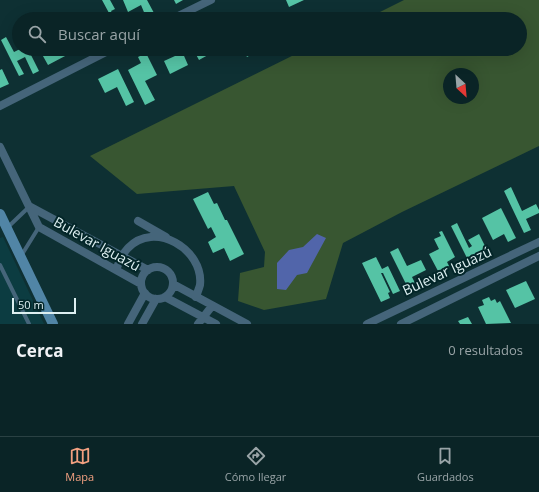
<!DOCTYPE html>
<html lang="es">
<head>
<meta charset="utf-8">
<style>
	:root { --surface:#0a2426; --page:#183032; --text:#f1f3f6; --muted:#99a4a7; --line:#2a4143; --accent:#f2a080 }
	body { margin:0; font-family:"Open Sans",sans-serif; background:var(--page); color:var(--text) }
	.compass { position:absolute; left:443px; top:68px; width:36px; height:36px; border-radius:50%; background:var(--surface); box-shadow:0 4px 16px #0002; rotate:154deg }
	.scale { position:absolute; left:12px; bottom:10px; width:64px; box-sizing:border-box; padding-left:4px; border:2px solid #ddeff1; border-top:0; font-size:11px; line-height:14px; white-space:nowrap; color:#ddeff1; -webkit-text-stroke:3px #032629; paint-order:stroke }
	.list { margin:0; padding:0; list-style:none }
	h2 { display:flex; justify-content:space-between; align-items:center; height:52px; margin:0; padding:0 16px; font-size:17px }
	h2 small { font-size:13px; font-weight:400; color:var(--muted) }
	.icon { flex:none; width:22px; height:22px; fill:none; stroke:currentColor; stroke-width:2; stroke-linecap:round; stroke-linejoin:round }
	.map { position:relative; flex:none; width:539px; height:324px; overflow:hidden }
	.search { position:absolute; background:var(--surface); box-shadow:0 4px 16px #0002; left:12px; right:12px; top:12px; height:44px; display:flex; align-items:center; gap:10px; box-sizing:border-box; padding:0 14px; border-radius:22px; color:var(--muted); font-size:15px }
	.sheet { height:112px; background:var(--surface) }
	nav { display:flex; justify-content:space-around; align-items:center; box-sizing:border-box; height:56px; border-top:1px solid var(--line); background:var(--surface); font-size:11px; color:var(--muted) }
	nav a { display:grid; justify-items:center; gap:2px }
	nav .on { color:var(--accent) }
	.map>svg:first-child { display:block }
</style>
</head>
<body>
<div class="map">
<svg width="539" height="324" viewBox="0 0 539 324">
	<rect width="100%" height="100%" fill="#0e3033"/>
	<path fill="#0c3c41" d="M3 237 44 324H0V238Z"/>
	<path fill="#385631" fill-rule="evenodd" d="M404 0H539V146L402 212 343 243 326 299 264 310 238 301 240 273 264 267 265 252 234 186 137 194 90 156 306 49H520V19H366ZM449 74H473V98H449Z"/>
	<path fill="#5165aa" d="M317 234 326 238 307 273 297 275 286 290 277 289V263L289 250 303 247Z"/>
	<path fill="#55c3a5" d="M102 0H110L115 9 111 11 113 15 117 13 120 19H96L109 13Z
		M123 0H147L154 13 146 17 141 5 128 12Z
		M174 0H183L176 4Z
		M286 0H304L289 7Z
		M223 14 226 19H216V18Z
		M19 34V43L15 36Z
		M6 37 14 52 20 49H28L39 71 33 74 25 57 17 61 24 74 19 76 1 40Z
		M39 49H64L67 55 48 65Z
		M171 49H181L188 65 170 74 164 61 175 56Z
		M193 49H216L217 50 199 60Z
		M243 49H252L254 53 247 57Z
		M146 53 157 75 145 81 155 100 145 105 128 70 141 63 138 57Z
		M2 69 9 84 0 88V70Z
		M118 69 134 102 126 106 117 87 105 93 98 79Z
		M511 187 522 211 536 204 539 210V213L526 219 531 230 524 233 504 191Z
		M208 192 214 204 217 203 225 220H227L244 254 230 261 224 248 213 253 208 242 216 237 211 227 208 229 193 199Z
		M501 208 516 238 508 242 504 234 493 240 482 218Z
		M457 223 469 248 472 246 468 240 479 234 488 252 469 262 451 226Z
		M442 231 455 257 447 262 449 266 438 271 429 254 439 249 434 239 441 236 439 232Z
		M398 248 407 266 421 260 426 270 412 277 417 287 409 290 390 252Z
		M376 257 382 269 388 266 400 291 393 294 383 273H381L390 292 388 293 390 298 381 302 362 263Z
		M526 281 535 299 515 308 506 290Z
		M489 297 491 301 495 299 497 303 500 301 511 323 486 324 478 307 484 305 482 300Z
		M468 317 472 324H460L458 321Z"/>
	<g fill="none" stroke-linecap="round" stroke-linejoin="round">
		<path stroke="#45657a" stroke-width="4" d="M8 227 29 207
			M21 256 39 227
			M0 265 29 324"/>
		<path stroke="#45657a" stroke-width="8" d="M172 19 211 0
			M0 106 112 49
			M0 147 39 227 141 284
			M29 206 148 270
			M138 221 166 237
			M141 283a16 16 0 1 1 32 0a16 16 0 1 1-32 0Z
			M116 270C119 262 122 254 128 248 154 220 204 249 200 285 199 289 197 293 196 297
			M173 284 247 324
			M165 297 216 324
			M128 324 145 293
			M142 324 156 299
			M198 324 212 306
			M367 324 539 242
			M401 324 539 256"/>
		<path stroke="#5185a6" stroke-width="10" d="M0 214 53 324"/>
	</g>
	<g text-anchor="middle" stroke-width="4" stroke-linejoin="round" paint-order="stroke">
		<g font-size="14" fill="#ddeff1" stroke="#032629">
			<text transform="translate(97 244) rotate(29)" y="5">Bulevar Iguazú</text>
			<text transform="translate(447 271) rotate(-25)" y="5">Bulevar Iguazú</text>
		</g>
	</g>
</svg>
<svg class="compass" viewBox="-18 -18 36 36"><path d="M0-13l5 13h-10z" fill="#e53935"/><path d="M0 13l5-13h-10z" fill="#99a4a7"/></svg>
<div class="scale">50 m</div>
<div class="search"><svg class="icon" aria-label="search" viewBox="0 0 24 24"><circle cx="10" cy="10" r="6"/><path d="M15 15l6 6"/></svg>Buscar aquí</div>
</div>
<section class="sheet">
<h2>Cerca<small>0 resultados</small></h2>
<ul class="list">
</ul>
</section>
<nav>
<a class="on"><svg class="icon" aria-label="map" viewBox="0 0 24 24"><path d="M3 6l6-2 6 2 6-2v14l-6 2-6-2-6 2zM9 4v14M15 6v14"/></svg>Mapa</a>
<a><svg class="icon" aria-label="directions" viewBox="0 0 24 24"><path d="M12 3l9 9-9 9-9-9zM9 14v-3h6M13 9l2 2-2 2"/></svg>Cómo llegar</a>
<a><svg class="icon" aria-label="saved" viewBox="0 0 24 24"><path d="M7 4h10v16l-5-4-5 4z"/></svg>Guardados</a>
</nav>
</body>
</html>
